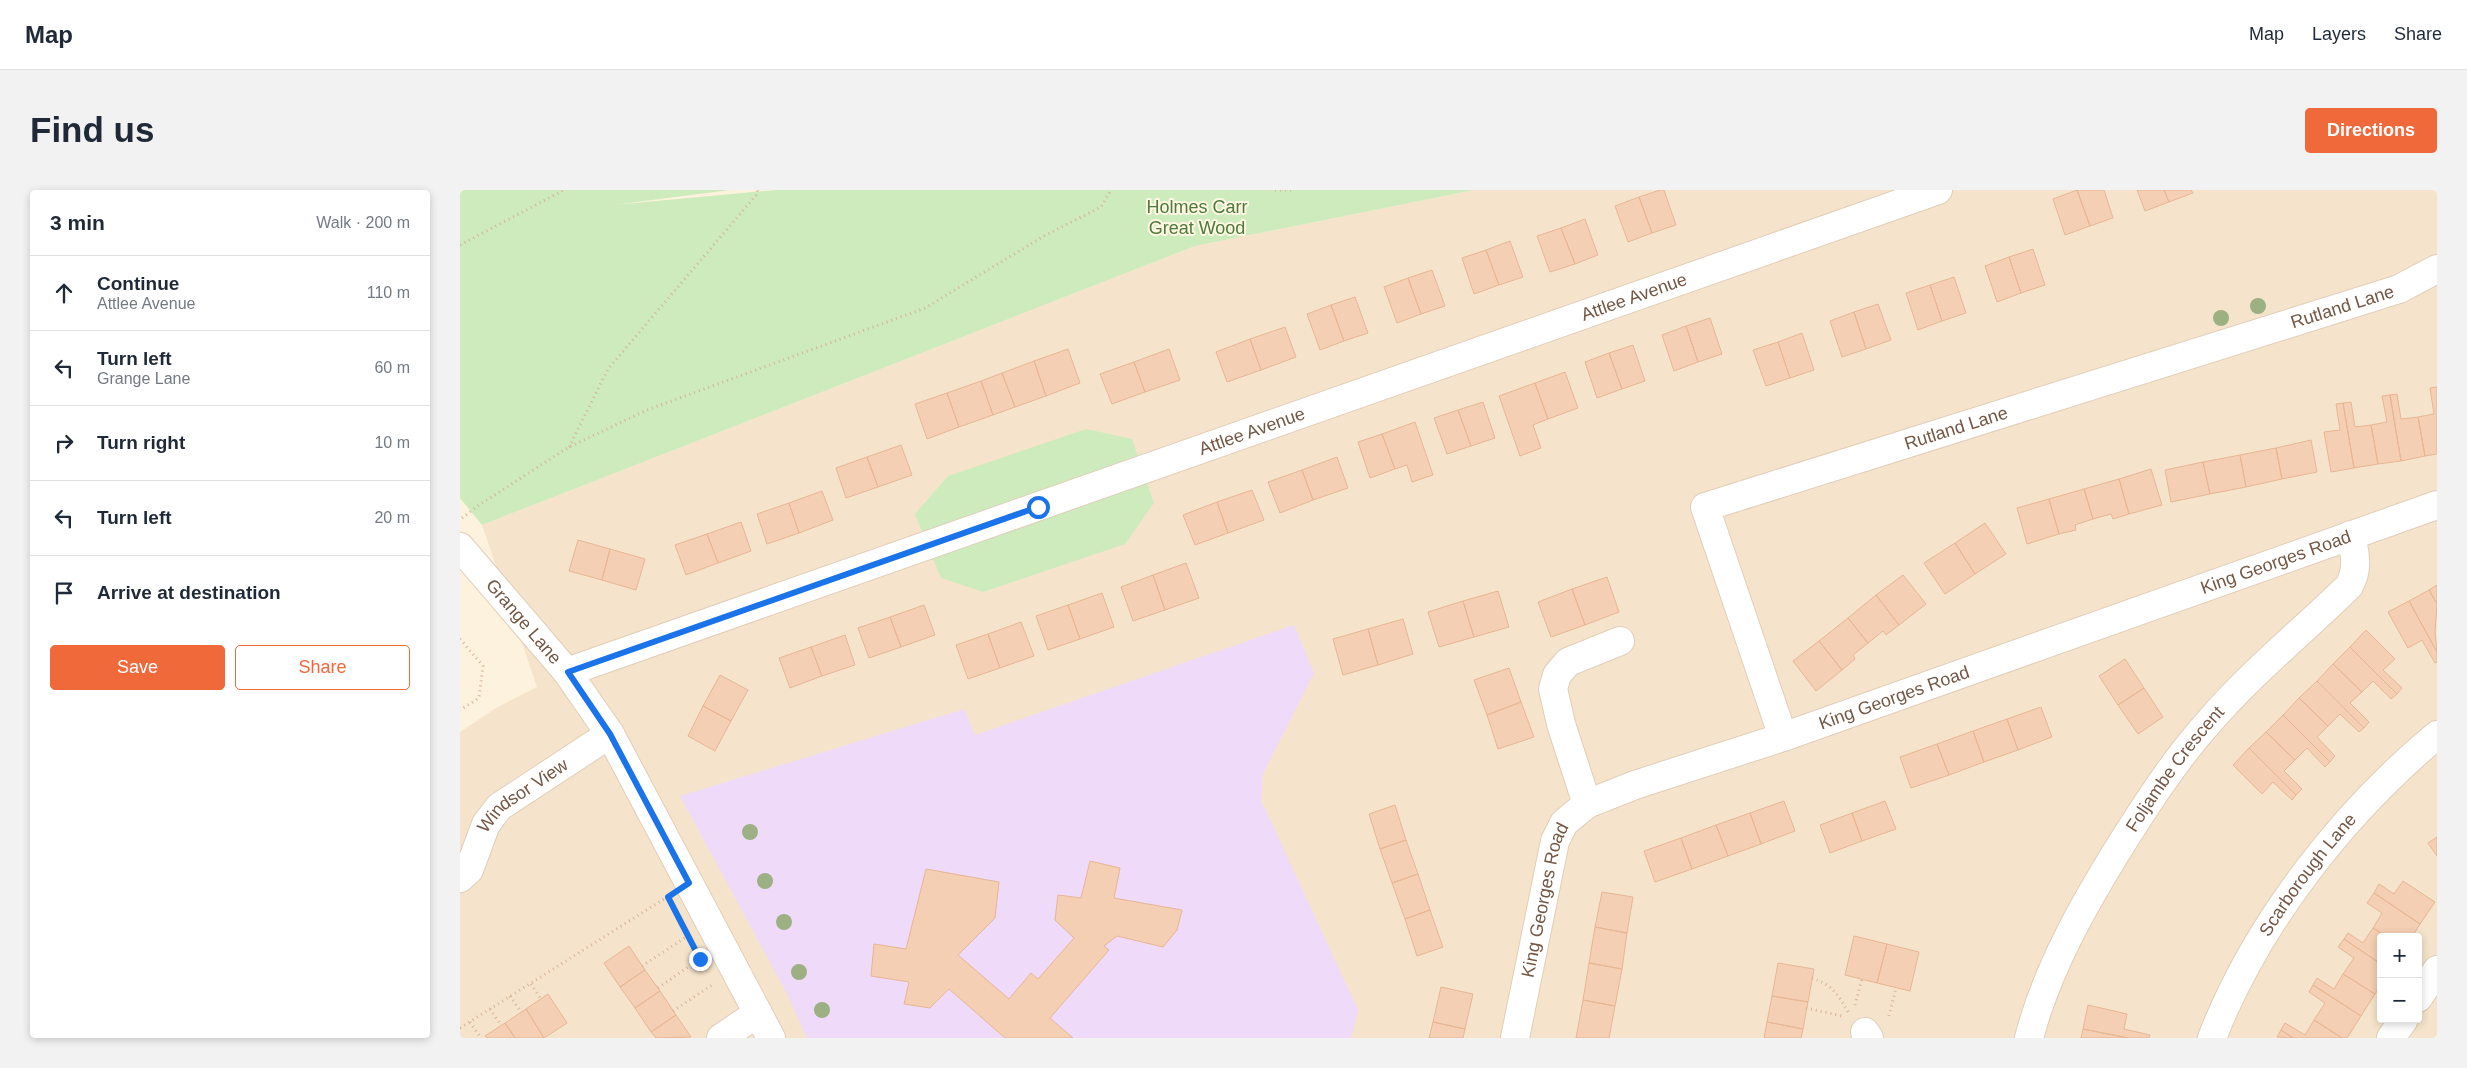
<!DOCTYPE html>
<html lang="en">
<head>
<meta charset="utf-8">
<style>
	:root { --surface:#fff; --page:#f2f2f3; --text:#1f2937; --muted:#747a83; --line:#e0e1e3; --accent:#ef693a }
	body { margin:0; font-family:Arial,sans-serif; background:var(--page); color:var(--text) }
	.controls { position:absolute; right:15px; bottom:15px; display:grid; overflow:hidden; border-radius:5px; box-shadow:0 2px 8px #0003 }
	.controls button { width:45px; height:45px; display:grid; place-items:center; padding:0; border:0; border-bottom:1px solid var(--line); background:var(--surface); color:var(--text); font:25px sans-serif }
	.stop { position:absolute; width:15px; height:15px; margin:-11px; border:4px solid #1a73e8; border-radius:50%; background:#fff }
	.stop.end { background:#1a73e8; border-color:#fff; box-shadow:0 1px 5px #0008 }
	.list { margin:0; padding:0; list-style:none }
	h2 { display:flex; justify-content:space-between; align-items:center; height:65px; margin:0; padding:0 20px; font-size:21px }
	h2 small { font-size:16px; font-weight:400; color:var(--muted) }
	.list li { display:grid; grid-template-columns:32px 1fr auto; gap:15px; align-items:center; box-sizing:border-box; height:75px; padding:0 20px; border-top:1px solid var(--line) }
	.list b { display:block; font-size:19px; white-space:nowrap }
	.list p { margin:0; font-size:16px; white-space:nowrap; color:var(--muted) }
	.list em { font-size:16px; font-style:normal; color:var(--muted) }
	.actions { display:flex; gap:10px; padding:15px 20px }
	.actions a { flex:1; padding:11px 0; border:1px solid var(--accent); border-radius:5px; text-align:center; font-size:18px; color:var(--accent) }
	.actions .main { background:var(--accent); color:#fff }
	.icon { flex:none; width:28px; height:28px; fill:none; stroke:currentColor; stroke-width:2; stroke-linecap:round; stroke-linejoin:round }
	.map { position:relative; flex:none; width:1977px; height:848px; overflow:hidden; border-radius:5px }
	header { display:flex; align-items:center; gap:30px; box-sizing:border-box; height:70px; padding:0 25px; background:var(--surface); border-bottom:1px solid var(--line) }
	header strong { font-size:24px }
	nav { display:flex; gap:28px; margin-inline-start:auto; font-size:18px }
	.intro { display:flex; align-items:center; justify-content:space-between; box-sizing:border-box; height:120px; padding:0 30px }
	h1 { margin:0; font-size:35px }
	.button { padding:12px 22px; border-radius:5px; background:var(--accent); color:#fff; font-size:18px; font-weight:700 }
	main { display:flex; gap:30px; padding:0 30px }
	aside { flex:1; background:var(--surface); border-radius:5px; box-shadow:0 2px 8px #0003 }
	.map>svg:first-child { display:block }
</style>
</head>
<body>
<header>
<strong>Map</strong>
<nav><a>Map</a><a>Layers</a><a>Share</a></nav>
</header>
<div class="intro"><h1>Find us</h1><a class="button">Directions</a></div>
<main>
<aside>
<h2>3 min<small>Walk · 200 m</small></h2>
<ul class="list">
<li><svg class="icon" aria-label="ahead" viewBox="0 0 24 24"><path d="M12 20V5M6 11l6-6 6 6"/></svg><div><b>Continue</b><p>Attlee Avenue</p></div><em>110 m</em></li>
<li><svg class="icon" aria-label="left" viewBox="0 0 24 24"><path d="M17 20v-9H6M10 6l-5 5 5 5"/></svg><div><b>Turn left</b><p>Grange Lane</p></div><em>60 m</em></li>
<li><svg class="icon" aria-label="right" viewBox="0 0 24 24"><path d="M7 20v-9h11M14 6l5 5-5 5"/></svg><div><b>Turn right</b></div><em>10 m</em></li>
<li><svg class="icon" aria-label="left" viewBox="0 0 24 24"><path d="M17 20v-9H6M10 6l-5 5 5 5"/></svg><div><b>Turn left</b></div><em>20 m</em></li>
<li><svg class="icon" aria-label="arrive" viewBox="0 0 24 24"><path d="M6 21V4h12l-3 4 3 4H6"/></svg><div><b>Arrive at destination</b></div></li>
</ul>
<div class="actions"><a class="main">Save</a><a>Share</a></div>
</aside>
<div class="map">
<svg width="1977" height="848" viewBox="0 0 1977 848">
	<rect width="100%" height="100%" fill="#fdf2dd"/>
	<path fill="#f5e4cb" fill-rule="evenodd" d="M1014 0H1977V848H0V542L36 518 77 497 22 335 735 56ZM1921 747H1958V829H1921Z"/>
	<path fill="#efdaf9" d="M834 435 854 483 803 584 801 610 898 820 891 848H347L326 802 220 606 504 519 515 545Z"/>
	<path fill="#cdebbc" d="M0 0H270L153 15 316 0H1014L735 56 22 335 0 308Z
		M626 239 672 249 694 313 665 354 523 402 481 388 455 324 488 286Z"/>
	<path fill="#f4cfb3" stroke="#e8b693" d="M1200 0H1204L1216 35 1192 43 1179 7Z
		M1617 0 1630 36 1605 45 1593 9Z
		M1617 0H1644L1653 28 1630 36Z
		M1677 0H1704L1709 12 1685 21Z
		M1704 0H1731L1733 3 1709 12Z
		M1179 7 1192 43 1168 52 1155 16Z
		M1125 29 1138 65 1115 74 1101 38Z
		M1101 38 1115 74 1090 82 1077 46Z
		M1050 51 1063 87 1039 95 1026 60Z
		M1573 59 1585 95 1561 103 1549 67Z
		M1026 60 1039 95 1014 104 1002 68Z
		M1549 67 1561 103 1537 112 1525 76Z
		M972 80 985 116 961 124 948 88Z
		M1494 87 1506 123 1482 131 1470 95Z
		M948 88 961 124 937 133 924 97Z
		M1470 95 1482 131 1458 140 1446 103Z
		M895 107 908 143 884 151 871 115Z
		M1418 114 1431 150 1406 159 1394 122Z
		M871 115 884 151 860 160 847 124Z
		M1394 122 1406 159 1382 167 1370 131Z
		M1250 128 1262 164 1238 172 1226 136Z
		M1226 136 1238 172 1214 181 1202 145Z
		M825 137 836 167 801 180 790 149Z
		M1342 143 1354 180 1330 188 1318 152Z
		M790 149 801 180 767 192 756 162Z
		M1318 152 1330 188 1306 196 1293 160Z
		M1173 155 1185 191 1162 199 1149 163Z
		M608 159 620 193 586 206 574 171Z
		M709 159 720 190 685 202 674 172Z
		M1149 163 1162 199 1137 208 1125 172Z
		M574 171 586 206 555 217 542 183Z
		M674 172 685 202 652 214 640 184Z
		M1105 182 1118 218 1088 229 1075 193Z
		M542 183 555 217 533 225 521 191Z
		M521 191 533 225 499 237 487 203Z
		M1075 193 1088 229 1073 235 1081 258 1060 266 1039 206Z
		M1977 197V264L1965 266 1958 227 1974 224 1970 198Z
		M487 203 499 237 467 249 455 214Z
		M1937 204 1941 229 1958 227 1965 266 1941 271 1930 205Z
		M1930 205 1941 271 1918 274 1911 235 1927 232 1922 206Z
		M1023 212 1035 248 1011 256 998 220Z
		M1891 212 1895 237 1911 235 1918 274 1894 278 1883 213Z
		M1883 213 1894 278 1871 282 1864 242 1880 240 1876 214Z
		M998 220 1011 256 987 264 974 228Z
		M955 232 973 285 952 292 947 275 935 279 922 244Z
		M922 244 935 279 910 288 898 252Z
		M1851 250 1857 282 1822 289 1816 258Z
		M441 255 452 285 418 297 407 267Z
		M1816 258 1822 289 1786 297 1780 265Z
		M1780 265 1786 297 1750 304 1743 272Z
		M407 267 418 297 386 308 376 278Z
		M877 267 888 298 853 310 842 280Z
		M1743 272 1750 304 1711 312 1705 280Z
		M1691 279 1702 315 1669 324 1659 289Z
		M842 280 853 310 820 323 808 292Z
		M1659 289 1669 324 1653 329 1651 324 1633 329 1624 299Z
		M1624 299 1633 329 1615 335 1616 340 1599 344 1589 309Z
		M792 300 804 330 768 343 757 312Z
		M362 301 373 330 339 343 329 313Z
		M1589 309 1599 344 1567 354 1557 318Z
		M757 312 768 343 735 355 723 325Z
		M329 313 339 343 307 354 297 324Z
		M281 332 291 361 258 373 247 344Z
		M1525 333 1546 364 1515 384 1495 353Z
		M247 344 258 373 226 385 215 355Z
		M118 350 150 359 142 390 109 381Z
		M1495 353 1515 384 1485 404 1464 373Z
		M150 359 185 369 176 400 142 390Z
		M726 373 739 408 705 420 693 385Z
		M693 385 705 420 673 431 661 397Z
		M1443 385 1466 414 1439 435 1416 405Z
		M1147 387 1159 422 1125 435 1112 399Z
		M1977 395V414L1969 400Z
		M1112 399 1125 435 1091 447 1078 412Z
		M1969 400 1977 414 1975 442 1977 462 1949 411Z
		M1038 401 1049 437 1014 447 1003 411Z
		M642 403 654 437 620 449 608 415Z
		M1416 405 1439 435 1426 445 1423 441 1408 453 1388 428Z
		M1003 411 1014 447 979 457 968 422Z
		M1949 411 1977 462V472L1975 473 1962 450 1948 458 1928 422Z
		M464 415 475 445 441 457 430 427Z
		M608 415 620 449 588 460 576 426Z
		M430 427 441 457 409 468 398 438Z
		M1388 428 1408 453 1393 465 1395 469 1382 480 1359 451Z
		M943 429 953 464 918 475 908 439Z
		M561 432 574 466 540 478 528 444Z
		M908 439 918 475 883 485 873 449Z
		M1906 440 1935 469 1923 480 1942 498 1937 504 1890 457Z
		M528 444 540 478 508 489 496 455Z
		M385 445 395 475 362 486 351 457Z
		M1359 451 1382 480 1356 501 1333 471Z
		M351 457 362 486 330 498 319 468Z
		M1890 457 1937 504 1931 509 1913 491 1902 502 1873 474Z
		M1665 469 1684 498 1658 515 1639 486Z
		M1873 474 1902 502 1890 513 1909 532 1904 538 1857 491Z
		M1049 478 1061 512 1027 525 1014 490Z
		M260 485 288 500 271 531 243 516Z
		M1857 491 1904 538 1899 542 1880 524 1868 536 1839 508Z
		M1684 498 1703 527 1678 544 1658 515Z
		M1839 508 1868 536 1857 547 1875 566 1870 572 1823 525Z
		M1061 512 1074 547 1038 559 1027 525Z
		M243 516 271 531 255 561 228 546Z
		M1581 517 1592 547 1558 560 1547 529Z
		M1823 525 1870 572 1865 577 1847 558 1835 570 1806 542Z
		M1547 529 1558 560 1524 572 1513 541Z
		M1513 541 1524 572 1489 585 1477 554Z
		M1806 542 1835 570 1824 581 1842 599 1836 605 1789 558Z
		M1477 554 1489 585 1451 598 1440 567Z
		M1789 558 1836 605 1832 610 1813 592 1802 604 1773 575Z
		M1324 611 1335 641 1301 654 1290 623Z
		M1425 611 1436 639 1402 651 1392 623Z
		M935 615 946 650 920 659 909 624Z
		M1290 623 1301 654 1268 666 1256 635Z
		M1392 623 1402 651 1370 663 1360 635Z
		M1256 635 1268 666 1232 679 1221 648Z
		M1977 647V666L1968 653Z
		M1221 648 1232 679 1195 692 1184 661Z
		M946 650 958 684 932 693 920 659Z
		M630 671 660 678 654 708 722 720 717 740 703 757 657 746 644 756 649 760 590 828 613 848H545L489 799 470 818 444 814 449 792 411 786 414 754 446 759 466 679 539 692 535 728 498 765 549 809 571 783 578 789 614 748 595 730 598 705 621 708Z
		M958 684 970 720 945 729 932 693Z
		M1943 691 1975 712 1960 734 1914 703 1919 694 1934 704Z
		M1142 702 1173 707 1167 743 1135 737Z
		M1914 703 1960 734 1952 747H1927L1913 738 1922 723 1907 713Z
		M970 720 983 757 957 766 945 729Z
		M1135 737 1167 743 1162 779 1129 773Z
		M1913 738 1927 747H1921V774L1884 749 1888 743 1903 753Z
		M1394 746 1427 754 1417 793 1385 785Z
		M1884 749 1921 774V795L1915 804 1883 784 1894 768 1878 757Z
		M1427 754 1459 762 1450 801 1417 793Z
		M169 756 185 780 160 797 144 773Z
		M1129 773 1162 779 1155 816 1123 810Z
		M1318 773 1354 779 1348 812 1312 806Z
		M185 780 200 801 175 818 160 797Z
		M1883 784 1915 804 1901 826 1853 795 1857 788 1874 799Z
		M1853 795 1901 826 1887 848H1882L1854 830 1865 813 1849 802Z
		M981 797 1013 804 1005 839 973 832Z
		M200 801 216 825 191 842 175 818Z
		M88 804 107 833 84 848 66 819Z
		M1312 806 1348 812 1343 839 1307 832Z
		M1123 810 1155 816 1149 848H1116Z
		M1628 815 1667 824 1664 839 1690 845 1689 848H1668L1623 839Z
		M66 819 84 848H55L45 833Z
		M216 825 231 847 196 848 191 842Z
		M1854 830 1882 848H1833L1821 840 1825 833 1845 845Z
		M973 832 1005 839 1003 848H969Z
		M1307 832 1343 839 1341 848H1304Z
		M45 833 55 848H27L25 846Z
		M1623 839 1668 848H1621Z
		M1821 840 1833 848 1817 847Z"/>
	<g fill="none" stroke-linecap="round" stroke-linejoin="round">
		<g stroke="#e1ceb9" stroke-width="30">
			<g id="minor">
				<path id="s1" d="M0 357 107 482 150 544 311 848"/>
				<path id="s2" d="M107 482 1478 0"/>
				<path id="s3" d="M1323 547 1245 317 1939 99 1977 79"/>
				<path d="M1127 614 1101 534 1093 499 1097 485 1108 472 1160 451"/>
				<path id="s4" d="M0 688 9 680 26 634 39 617 150 544"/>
				<path d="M1958 808 1977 780"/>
				<path d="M1405 842 1409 848"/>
				<path d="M261 848 298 823"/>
				<path id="s5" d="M1055 848 1095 651 1104 633 1127 614 1175 595 1323 547 1977 315"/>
				<path id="s6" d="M1569 848C1587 779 1624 714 1662 653 1688 612 1715 570 1748 533 1791 483 1842 442 1889 396 1899 378 1895 364 1891 345"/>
				<path id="s7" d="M1752 848C1796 734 1883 623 1977 545"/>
				<path d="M1931 848 1944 829"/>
			</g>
		</g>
		<path stroke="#d8b397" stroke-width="3" stroke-dasharray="1 4" stroke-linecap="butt" d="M815 0H835
			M0 55 104 0
			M109 257 148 179 298 3 297 0
			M2 328 19 315 109 257 187 220 465 118 584 46 641 17 651 0
			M0 449 23 476 19 508 0 520
			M182 776 226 747
			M1352 788C1372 795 1378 804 1388 822
			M71 794 81 809
			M198 798 238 770
			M50 806 61 822
			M1395 815 1402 789
			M1346 818 1382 826
			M30 819 41 835
			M213 821 252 795
			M1429 826 1436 798
			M10 832 21 848
			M0 838 204 709"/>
		<use href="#minor" stroke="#fff" stroke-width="28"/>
	</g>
	<g fill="#9cb084">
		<circle cx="1798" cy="116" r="8"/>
		<circle cx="1761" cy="128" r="8"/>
		<circle cx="290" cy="642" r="8"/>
		<circle cx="305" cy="691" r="8"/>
		<circle cx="324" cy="732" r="8"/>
		<circle cx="339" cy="782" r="8"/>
		<circle cx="362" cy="820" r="8"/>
	</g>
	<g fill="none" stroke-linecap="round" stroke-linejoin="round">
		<path stroke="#1a73e8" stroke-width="6" d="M240 769 208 707 229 693 150 544 108 482 578 317"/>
	</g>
	<g text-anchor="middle" stroke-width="4" stroke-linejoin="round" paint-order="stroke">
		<g font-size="18" fill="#4c7a3c" stroke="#fff6e4">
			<text x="737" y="23">Holmes Carr<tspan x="737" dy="21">Great Wood</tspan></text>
		</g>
		<g font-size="18" fill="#745745" stroke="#fff6e4">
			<text dy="6" stroke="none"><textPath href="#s2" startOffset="1131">Attlee Avenue</textPath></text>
			<text dy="6" stroke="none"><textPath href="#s3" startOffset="911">Rutland Lane</textPath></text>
			<text dy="6" stroke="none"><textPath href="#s3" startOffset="506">Rutland Lane</textPath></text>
			<text dy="6" stroke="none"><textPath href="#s2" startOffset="726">Attlee Avenue</textPath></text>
			<text dy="6" stroke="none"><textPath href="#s5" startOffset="981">King Georges Road</textPath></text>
			<text dy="6" stroke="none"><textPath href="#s1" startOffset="98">Grange Lane</textPath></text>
			<text dy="6" stroke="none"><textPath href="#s5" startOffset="576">King Georges Road</textPath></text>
			<text dy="6" stroke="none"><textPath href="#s6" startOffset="308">Foljambe Crescent</textPath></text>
			<text dy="6" stroke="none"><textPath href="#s4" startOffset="108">Windsor View</textPath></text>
			<text dy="6" stroke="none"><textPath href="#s7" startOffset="190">Scarborough Lane</textPath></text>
			<text dy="6" stroke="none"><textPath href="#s5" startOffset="141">King Georges Road</textPath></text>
		</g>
	</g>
</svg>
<div class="controls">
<button>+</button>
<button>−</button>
</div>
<div class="stop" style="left:578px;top:317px"></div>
<div class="stop end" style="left:240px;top:769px"></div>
</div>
</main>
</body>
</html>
